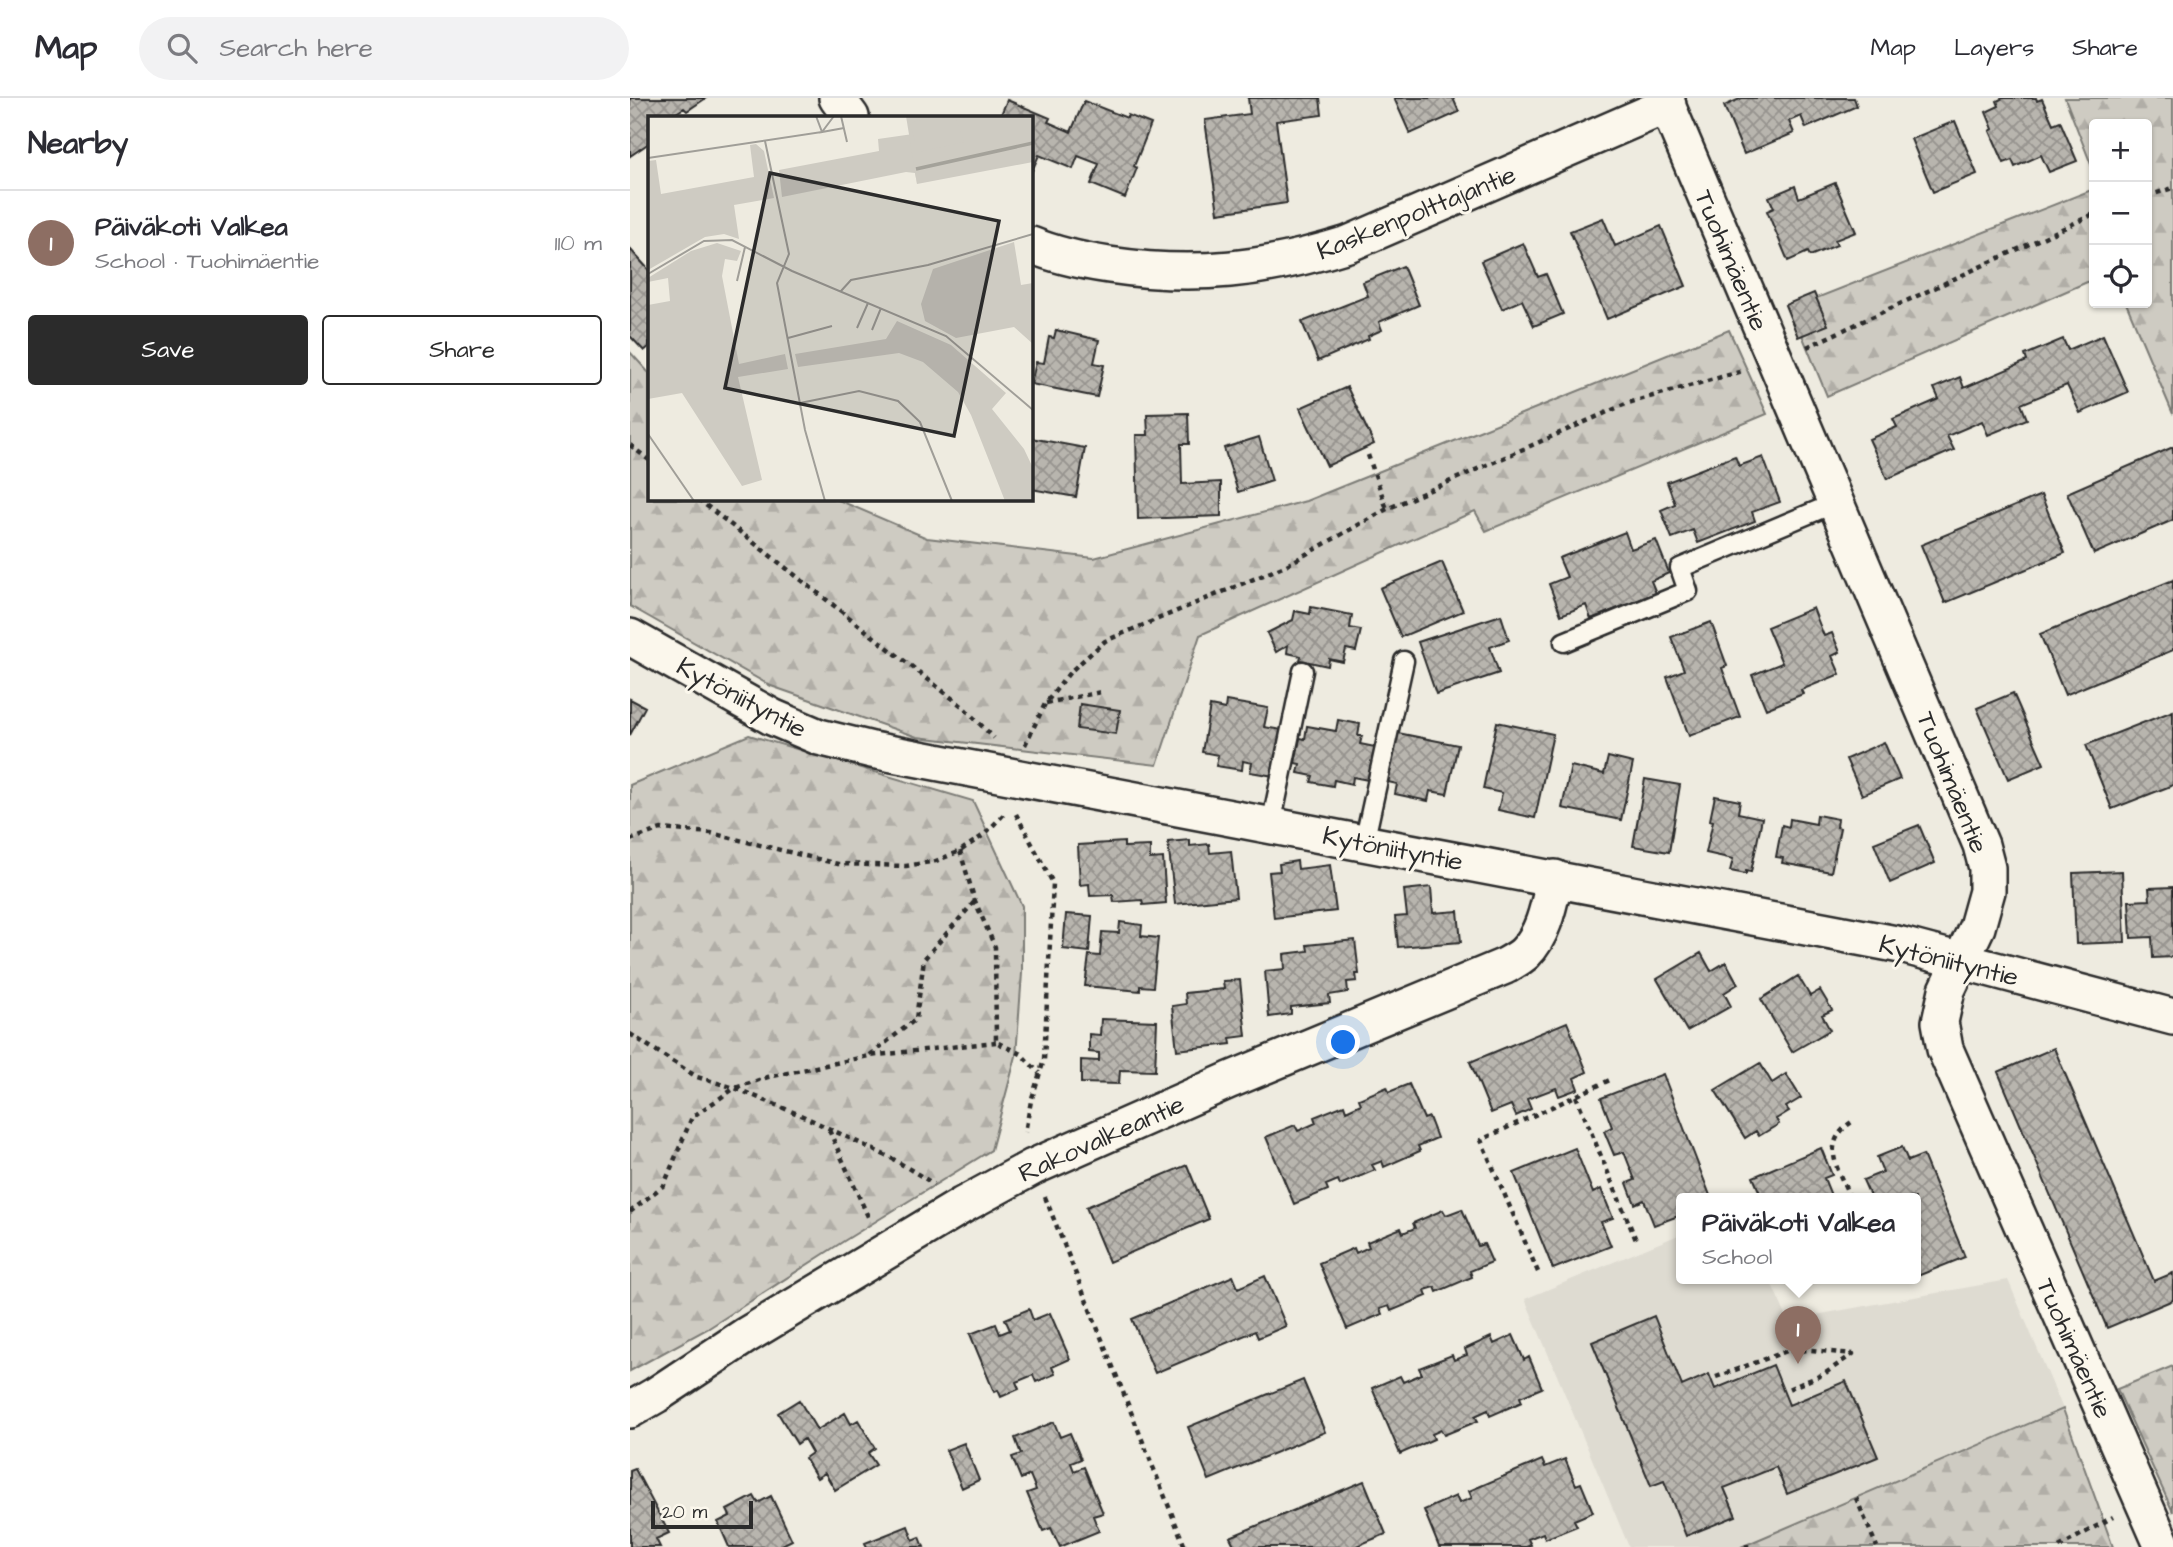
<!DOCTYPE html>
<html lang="en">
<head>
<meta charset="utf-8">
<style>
	:root { --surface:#fff; --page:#f2f2f3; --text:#2b2b33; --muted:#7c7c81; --line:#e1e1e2; --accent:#2b2b2b }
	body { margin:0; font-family:"Architects Daughter",sans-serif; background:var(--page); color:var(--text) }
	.controls { position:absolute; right:21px; top:21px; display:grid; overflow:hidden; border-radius:7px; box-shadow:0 2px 5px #0004 }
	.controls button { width:63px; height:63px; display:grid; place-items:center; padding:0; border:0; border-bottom:2px solid var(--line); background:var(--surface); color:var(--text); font:35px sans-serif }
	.scale { position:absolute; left:21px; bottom:18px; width:102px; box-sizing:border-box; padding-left:7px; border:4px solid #2b2b2b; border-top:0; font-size:19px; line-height:24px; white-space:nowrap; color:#2b2b2b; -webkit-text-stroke:5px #fbf7ec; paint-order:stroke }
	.you { position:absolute; left:714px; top:945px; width:24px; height:24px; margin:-18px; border:5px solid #fff; border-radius:50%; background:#1a73e8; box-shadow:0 0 0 10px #1a73e833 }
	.badge { display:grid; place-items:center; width:46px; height:46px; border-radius:50%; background:var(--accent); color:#fff; font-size:23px; font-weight:700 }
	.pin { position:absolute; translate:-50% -58px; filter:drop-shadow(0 2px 4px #0008) }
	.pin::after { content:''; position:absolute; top:37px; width:24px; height:21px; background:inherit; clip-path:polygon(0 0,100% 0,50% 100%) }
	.popup { position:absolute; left:1046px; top:1095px; width:245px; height:91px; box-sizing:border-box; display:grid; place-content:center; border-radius:7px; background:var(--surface); filter:drop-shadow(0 2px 5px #0005); font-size:23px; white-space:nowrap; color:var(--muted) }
	.popup b { font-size:26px; color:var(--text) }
	.popup::after { content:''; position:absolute; left:50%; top:100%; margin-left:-14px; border:14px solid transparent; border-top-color:var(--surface) }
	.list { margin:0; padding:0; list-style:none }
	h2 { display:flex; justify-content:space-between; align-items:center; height:91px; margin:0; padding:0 28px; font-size:30px }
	h2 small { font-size:23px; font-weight:400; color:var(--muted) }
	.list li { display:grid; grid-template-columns:46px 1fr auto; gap:21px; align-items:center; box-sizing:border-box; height:105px; padding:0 28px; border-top:2px solid var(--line) }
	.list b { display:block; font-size:26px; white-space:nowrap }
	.list p { margin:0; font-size:23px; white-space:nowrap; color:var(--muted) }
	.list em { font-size:23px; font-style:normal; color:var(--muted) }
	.actions { display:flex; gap:14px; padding:21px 28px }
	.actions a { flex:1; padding:16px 0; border:2px solid var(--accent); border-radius:7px; text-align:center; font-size:24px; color:var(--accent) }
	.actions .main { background:var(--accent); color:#fff }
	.icon { flex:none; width:38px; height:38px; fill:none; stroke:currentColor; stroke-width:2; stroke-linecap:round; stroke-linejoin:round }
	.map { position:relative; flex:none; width:1543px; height:1449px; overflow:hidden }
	header { display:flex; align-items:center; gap:42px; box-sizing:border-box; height:98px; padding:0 35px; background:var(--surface); border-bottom:2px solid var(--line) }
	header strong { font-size:33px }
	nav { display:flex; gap:38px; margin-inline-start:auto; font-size:24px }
	.search { width:490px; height:63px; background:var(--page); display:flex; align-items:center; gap:18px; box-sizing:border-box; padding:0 24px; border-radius:38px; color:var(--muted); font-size:26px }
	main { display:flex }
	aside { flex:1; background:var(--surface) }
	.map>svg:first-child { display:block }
</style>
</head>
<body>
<header>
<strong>Map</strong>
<div class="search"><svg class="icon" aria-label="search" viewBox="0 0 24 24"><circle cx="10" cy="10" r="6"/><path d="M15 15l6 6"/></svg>Search here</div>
<nav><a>Map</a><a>Layers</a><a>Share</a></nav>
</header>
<main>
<aside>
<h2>Nearby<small></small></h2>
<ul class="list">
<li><span class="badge" style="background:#8d6e63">1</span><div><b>Päiväkoti Valkea</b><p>School · Tuohimäentie</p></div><em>110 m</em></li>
</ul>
<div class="actions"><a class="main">Save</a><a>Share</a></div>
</aside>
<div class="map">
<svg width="1543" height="1449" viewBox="0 0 1543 1449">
	<defs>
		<pattern id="forest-firs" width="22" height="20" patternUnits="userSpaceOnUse" patternTransform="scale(1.75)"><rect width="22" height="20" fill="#cecbc2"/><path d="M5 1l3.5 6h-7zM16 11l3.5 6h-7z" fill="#b1aea7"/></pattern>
		<pattern id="building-cross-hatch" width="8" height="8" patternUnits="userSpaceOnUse" patternTransform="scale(1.75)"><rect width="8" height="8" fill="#b8b5ae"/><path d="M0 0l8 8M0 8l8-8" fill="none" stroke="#96938e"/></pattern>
	</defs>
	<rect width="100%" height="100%" fill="#eeebe0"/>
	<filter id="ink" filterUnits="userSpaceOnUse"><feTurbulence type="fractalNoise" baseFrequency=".0143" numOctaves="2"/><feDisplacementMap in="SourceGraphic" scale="14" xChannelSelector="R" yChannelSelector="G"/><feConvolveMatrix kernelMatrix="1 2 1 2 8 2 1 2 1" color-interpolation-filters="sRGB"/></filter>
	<g filter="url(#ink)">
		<path fill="#dedbd1" d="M1051 1136V1180H1139L1158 1222 1378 1182 1433 1311 1111 1449H999L895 1201Z"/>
		<path fill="url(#forest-firs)" stroke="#7c7b76" stroke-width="2" d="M1435 0H1543V316L1496 205H1517V26H1464V74Z
			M1464 91V181L1197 298 1161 210Z
			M1099 232 1137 316 856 433 845 413 570 537 527 667 287 639 141 588 0 508V254L19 275V401H206L297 440 464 460 676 403Z
			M119 637 343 703 392 808V875L386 958 361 1052 214 1143 79 1230 0 1273V687Z
			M1543 1268V1414L1487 1291Z
			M1433 1311 1483 1449H1111Z"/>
		<path fill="url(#building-cross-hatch)" stroke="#2b2b2b" stroke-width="2" d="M0 0H76L57 13 54 10 40 19H19V45L0 58Z
			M618 0H690L692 17 646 23 657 105 588 115 575 22 620 16Z
			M764 0H823L829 14 780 36Z
			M1112 0H1224L1227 8 1176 30 1171 18 1159 23 1164 35 1114 56 1094 8Z
			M1373 0H1406L1407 3 1412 1 1423 26 1430 23 1447 63 1419 74 1411 57 1385 69 1382 62 1374 65 1360 33 1363 31 1356 14 1369 8 1367 3Z
			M377 2 420 20 418 24 441 34 454 3 497 20 498 17 521 26 504 68 507 70 495 100 461 86 469 66 448 58 443 71 409 57 401 75V19H370Z
			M1325 23 1347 76 1303 94 1281 41Z
			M1205 85 1226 134 1205 142 1207 147 1180 158 1178 154 1158 163 1137 113 1144 110 1139 99 1165 88 1169 100Z
			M973 120 985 148 1031 128 1056 188 977 221 940 133Z
			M893 145 908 179 916 176 933 216 904 228 892 202 872 211 851 163Z
			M0 151 19 172V249L14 253 0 238Z
			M773 168 789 207 749 224 752 232 738 238 739 241 688 263 672 224 738 198 733 184Z
			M1184 195 1198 227 1168 239 1155 207Z
			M426 232 469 242 464 265 474 267 467 299 401 286 406 264 414 265 419 239 424 240Z
			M1473 237 1498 294 1450 315 1437 287 1391 306 1397 321 1358 337 1352 323 1317 338 1324 352 1257 381 1239 341 1267 329 1263 321 1309 301 1304 290 1330 279 1334 290 1397 263 1395 257 1433 241 1438 252Z
			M717 289 744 346 697 368 670 310Z
			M558 315 559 346H551L552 386 591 384V418L508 421 506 337H518L517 316Z
			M629 339 642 383 608 394 594 350Z
			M401 340 455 350 446 399 401 391Z
			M1543 349V422L1464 456 1437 395Z
			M1105 358 1109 368 1133 359 1150 404 1122 414 1125 423 1068 445 1063 432 1042 440 1031 412 1045 406 1037 384Z
			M1411 397 1435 455 1315 505 1291 447Z
			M995 434 1001 451 1026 442 1039 475 1021 483 1026 495 961 521 956 507 931 517 919 486 937 479 929 460Z
			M812 464 833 513 771 539 750 490Z
			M1543 482V552L1435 597 1410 536Z
			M681 509 722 517 720 530 731 532 726 553 716 551 713 564 699 561 698 568 670 562 671 558 657 555 658 547 646 554 637 535 663 522 665 513 680 516Z
			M1183 510 1194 538 1202 535 1210 554 1202 558 1210 576 1171 592 1173 596 1136 611 1122 577 1152 565 1137 529Z
			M871 517 879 542 860 549 869 575 806 596 788 544Z
			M1081 524 1097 568 1092 570 1110 619 1059 638 1037 579 1054 572 1041 539Z
			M1383 595 1414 666 1378 681 1347 610Z
			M0 601 15 609 0 637Z
			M596 603 638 610 634 629 652 632 644 678 620 674 622 665 613 663 612 672 586 668 588 657 572 654 580 608 595 611Z
			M450 606 490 612 486 636 447 631Z
			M1543 613V687L1482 711 1456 647Z
			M708 622 730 626 728 638H732L730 646 745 649 738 682 723 679 722 686 704 682 703 688 681 684 683 678 668 675 670 666 665 665 670 640 675 641 677 628 706 633Z
			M867 624 923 636 905 720 868 712 872 695 853 691Z
			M768 635 828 647 817 696 800 693 798 703 765 696 767 686 758 684Z
			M1254 644 1270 681 1232 697 1216 661Z
			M978 659 1003 665 991 722 932 710 941 668 974 676Z
			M1015 681 1050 687 1039 754 1003 748Z
			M1085 698 1110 703 1108 715 1132 720 1121 774 1116 773V776L1100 773 1103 761 1076 755 1083 723 1080 722Z
			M1187 717 1208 721 1207 729 1210 730 1201 774 1152 765 1153 760 1146 759 1152 727 1159 729 1160 721 1186 726Z
			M1289 727 1305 765 1260 785 1244 745Z
			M560 742V748L579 746 580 755 601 753 606 800 545 806 538 744Z
			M494 744V749L520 748V761L533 760 536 805 513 807 512 802 484 804 483 797 460 798 459 786 450 787 448 747Z
			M667 763 668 771 700 767 706 813 644 820 639 774 650 773 649 766Z
			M1492 773 1495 844 1446 846 1443 775Z
			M801 789 803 815 828 813 831 844 768 849 765 819 777 818 774 792Z
			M1543 789V859L1523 860 1522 839 1501 840 1499 803 1520 802 1519 790Z
			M436 816 462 818 459 854 433 851Z
			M490 824 512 827 511 838 528 840 523 889 510 888V893L455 888 459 857 470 858 472 834 489 835Z
			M725 842 729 876H726L727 883 717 884 718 894 699 897 700 905 661 909V916L639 919 635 873 655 871 654 856 678 853 677 847Z
			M1071 855 1081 873 1096 864 1108 886 1094 895 1101 908 1057 933 1027 881Z
			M1168 878 1180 898 1190 892 1202 912 1192 917 1200 932 1162 954 1131 901Z
			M610 882 616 938 600 940 601 946 547 952 542 908 556 906 555 895 594 891 593 883Z
			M471 921 527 923 525 973 490 972 489 986 451 985V962L469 963V955L459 954V936L470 937Z
			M937 924 957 974 944 980 948 991 929 998 926 990 897 1001 901 1011 886 1018 881 1007 861 1015 840 964Z
			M1424 950 1524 1183 1543 1175V1202L1477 1230 1368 974Z
			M1130 965 1142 985 1156 976 1171 1000 1156 1009 1159 1013 1146 1021 1149 1026 1129 1038 1126 1033 1115 1040 1085 992Z
			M1033 976 1081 1100H1051V1117L1024 1127 1014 1102 1005 1106 997 1085 1005 1082 994 1054 984 1057 974 1033 982 1029 971 1000Z
			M779 986 794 1021 799 1019 807 1040 788 1048 790 1053 754 1069 752 1063 742 1067 745 1072 710 1087 708 1082 696 1087 698 1092 664 1106 636 1039 665 1027 668 1033 686 1025 684 1019 714 1007 716 1013 731 1006 729 1001 757 989 759 994Z
			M1272 1049 1278 1063 1293 1057 1335 1159 1285 1179V1100H1241L1233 1082 1253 1074 1247 1059Z
			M945 1050 963 1095 971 1091 983 1120 971 1124 981 1148 923 1171 884 1075Z
			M1191 1050 1202 1077 1194 1080 1202 1100H1132L1123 1079Z
			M557 1067 579 1121 479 1164 456 1109Z
			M832 1111 848 1148 854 1146 862 1164 840 1173 842 1179 807 1194 805 1189 795 1192 797 1198 761 1213 759 1208 750 1211 752 1216 717 1231 689 1165 724 1150 726 1155 739 1149 737 1144 771 1130 773 1135 785 1130 783 1125 813 1112 816 1117Z
			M603 1178 608 1190 635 1178 656 1228 628 1240 625 1233 525 1275 502 1221Z
			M399 1211 403 1222 420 1215 440 1261 422 1269 425 1276 406 1284 403 1277 386 1284 389 1291 371 1299 368 1292 364 1294 340 1236 366 1226 370 1236 380 1232 375 1221Z
			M1024 1218 1052 1288 1079 1276 1085 1291 1143 1267 1159 1307 1216 1283 1248 1359 1157 1396 1146 1369 1094 1390 1106 1418 1056 1438 1034 1383 1021 1388 962 1244Z
			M883 1237 894 1262 899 1259 912 1290 890 1299 892 1304 860 1318 858 1312 845 1318 848 1323 814 1337 811 1332 802 1336 804 1341 770 1356 742 1290 770 1278 773 1284 792 1276 789 1270 822 1257 824 1262 837 1257 835 1251 861 1239 864 1246Z
			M673 1282 695 1334 579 1382 558 1329Z
			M169 1302 187 1332 215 1315 221 1326 228 1322 245 1350 238 1355 246 1367 205 1392 195 1375 187 1380 175 1360 182 1355 174 1341 167 1346 148 1315Z
			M424 1324 430 1339 440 1335 451 1361 441 1365 444 1373 454 1369 473 1415 463 1418 469 1433 430 1449 421 1430 413 1433 397 1395 406 1392 400 1377 391 1381 382 1359 391 1356 385 1340Z
			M334 1345 349 1382 332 1390 316 1352Z
			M935 1361 946 1387 951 1385 963 1414 944 1422 947 1428 915 1441 913 1435 898 1441 901 1447 896 1449H809L794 1412 826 1398 829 1405 842 1400 839 1393 912 1362 915 1369Z
			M5 1371 39 1435 26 1441 30 1449H0V1373Z
			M734 1383 756 1436 724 1449H605L600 1439Z
			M124 1398 128 1405 141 1398 162 1442 148 1449H99L88 1424 100 1418 97 1412Z
			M278 1428 283 1442 290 1439 294 1449H237L235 1445Z"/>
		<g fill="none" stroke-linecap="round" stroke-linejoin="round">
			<g stroke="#2b2b2b" stroke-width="23">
				<path id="lane" d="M934 544 1058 493 1050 470 1205 405
					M641 727 673 573
					M734 745 774 563"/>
			</g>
			<g stroke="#2b2b2b" stroke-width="40">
				<path id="street" d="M207 0 221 19
					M1034 0 1351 747 1357 770V793L1347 829 1317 892 1310 924 1315 951 1533 1449
					M401 147C425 157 453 163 479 167 565 180 635 172 718 146L1038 7
					M0 539 142 619 189 639 242 652 1271 847 1543 919
					M0 1312 26 1297 115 1238 333 1107 403 1069 600 982 875 868C882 864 890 860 895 855 914 836 919 806 925 780"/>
			</g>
			<path stroke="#2b2b2b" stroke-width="4.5" stroke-dasharray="5 5" stroke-linecap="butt" d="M1517 98 1543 90
				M1177 249 1464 116
				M0 347 19 362
				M738 357 757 411
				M68 401 332 608 364 640
				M416 605 471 594
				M395 647 415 606 440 574 475 543 655 468 757 411 998 305 1113 273
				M386 716 423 785 414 962 401 1003 395 1034
				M0 742 31 731 81 735 208 766 276 768 306 763 330 753 354 737 376 714
				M330 753 345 803 365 849 366 944 391 956 409 975
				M0 936 67 979 105 990 175 1019 263 1061 304 1086
				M240 957 286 921 294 861 345 803
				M946 998 1006 1142
				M199 1032 240 1123
				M415 1099 555 1449
				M1220 1100C1208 1070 1189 1046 1223 1023
				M0 1114 34 1087 62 1019 105 990 138 979 239 958 366 944
				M908 1174 851 1042 982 981
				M1086 1279 1157 1253 1181 1252 1223 1256 1194 1276 1158 1291
				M1226 1400 1247 1449
				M1117 1449V1446
				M1429 1449 1483 1419"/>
			<use href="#lane" stroke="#fbf7ec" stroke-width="18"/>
			<use href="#street" stroke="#fbf7ec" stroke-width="35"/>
		</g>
	</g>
	<g text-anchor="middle" stroke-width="6" stroke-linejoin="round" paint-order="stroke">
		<g font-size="26" fill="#2b2b2b" stroke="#fbf7ec">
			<text transform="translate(786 114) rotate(-22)" y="9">Kaskenpolttajantie</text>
			<text transform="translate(1102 162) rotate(67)" y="9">Tuohimäentie</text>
			<text transform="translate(112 599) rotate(28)" y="9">Kytöniityntie</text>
			<text transform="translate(1323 684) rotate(68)" y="9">Tuohimäentie</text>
			<text transform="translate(763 750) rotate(11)" y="9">Kytöniityntie</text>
			<text transform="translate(1319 862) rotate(14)" y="9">Kytöniityntie</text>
			<text transform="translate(471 1040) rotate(-24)" y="9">Rakovalkeantie</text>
			<text transform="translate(1445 1250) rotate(66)" y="9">Tuohimäentie</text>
		</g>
	</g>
	<g transform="translate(18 18)">
		<rect width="385" height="385" fill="#eeebe0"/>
		<path d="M265 18 269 68 267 57 258 56 134 81 131 54 231 35 230 23ZM108 28 116 35 126 82 86 89 91 123 76 118 57 121 0 154V45L8 44 13 78 106 61 102 29ZM366 126 373 169 385 167V228L366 211 308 222 277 205 273 188 285 153ZM69 127 93 135 89 145 77 143 74 160 91 248 137 238 140 253 90 261 114 364 94 370 34 277 0 283V189L22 185 20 162 0 166V162L43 135ZM249 205 303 229 358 277 344 293 376 333 385 352V385H357L323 299 310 276 275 246 251 237 150 251 147 238 238 223Z" fill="#cecbc2"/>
		<path d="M258 0H385V46L269 68Z" fill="#cecbc2"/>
		<path d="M288 0H307L316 26 270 36 262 7Z" fill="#cecbc2"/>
		<path fill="none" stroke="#a4a29a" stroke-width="3.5" d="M268 53 385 27"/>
		<path fill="none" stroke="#a09e98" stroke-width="2" d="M186 0 174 16 196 12M193 0 199 26M117 25 141 138 129 167 157 314 177 385M0 42 174 16 168 0M0 158 56 125 84 124 144 155 298 220 385 294M89 165 97 131M193 175 203 164 280 149 385 118M209 212 220 187M224 214 233 192M140 222 184 210M152 287 211 275 250 285 272 306 304 385M0 318 46 385"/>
		<path fill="#2b2b2b" fill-opacity="0.15" stroke="#2b2b2b" stroke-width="3.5" d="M122 57 351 105 306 320 77 272Z"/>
		<rect width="385" height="385" fill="none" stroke="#2b2b2b" stroke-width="3.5"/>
	</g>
</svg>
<div class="controls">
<button>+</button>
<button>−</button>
<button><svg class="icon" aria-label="locate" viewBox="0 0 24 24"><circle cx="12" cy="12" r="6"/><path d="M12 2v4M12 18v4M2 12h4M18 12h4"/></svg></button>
</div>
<div class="scale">20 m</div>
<div class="you"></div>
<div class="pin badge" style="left:1168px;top:1266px;background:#8d6e63">1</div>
<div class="popup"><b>Päiväkoti Valkea</b>School</div>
</div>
</main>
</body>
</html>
